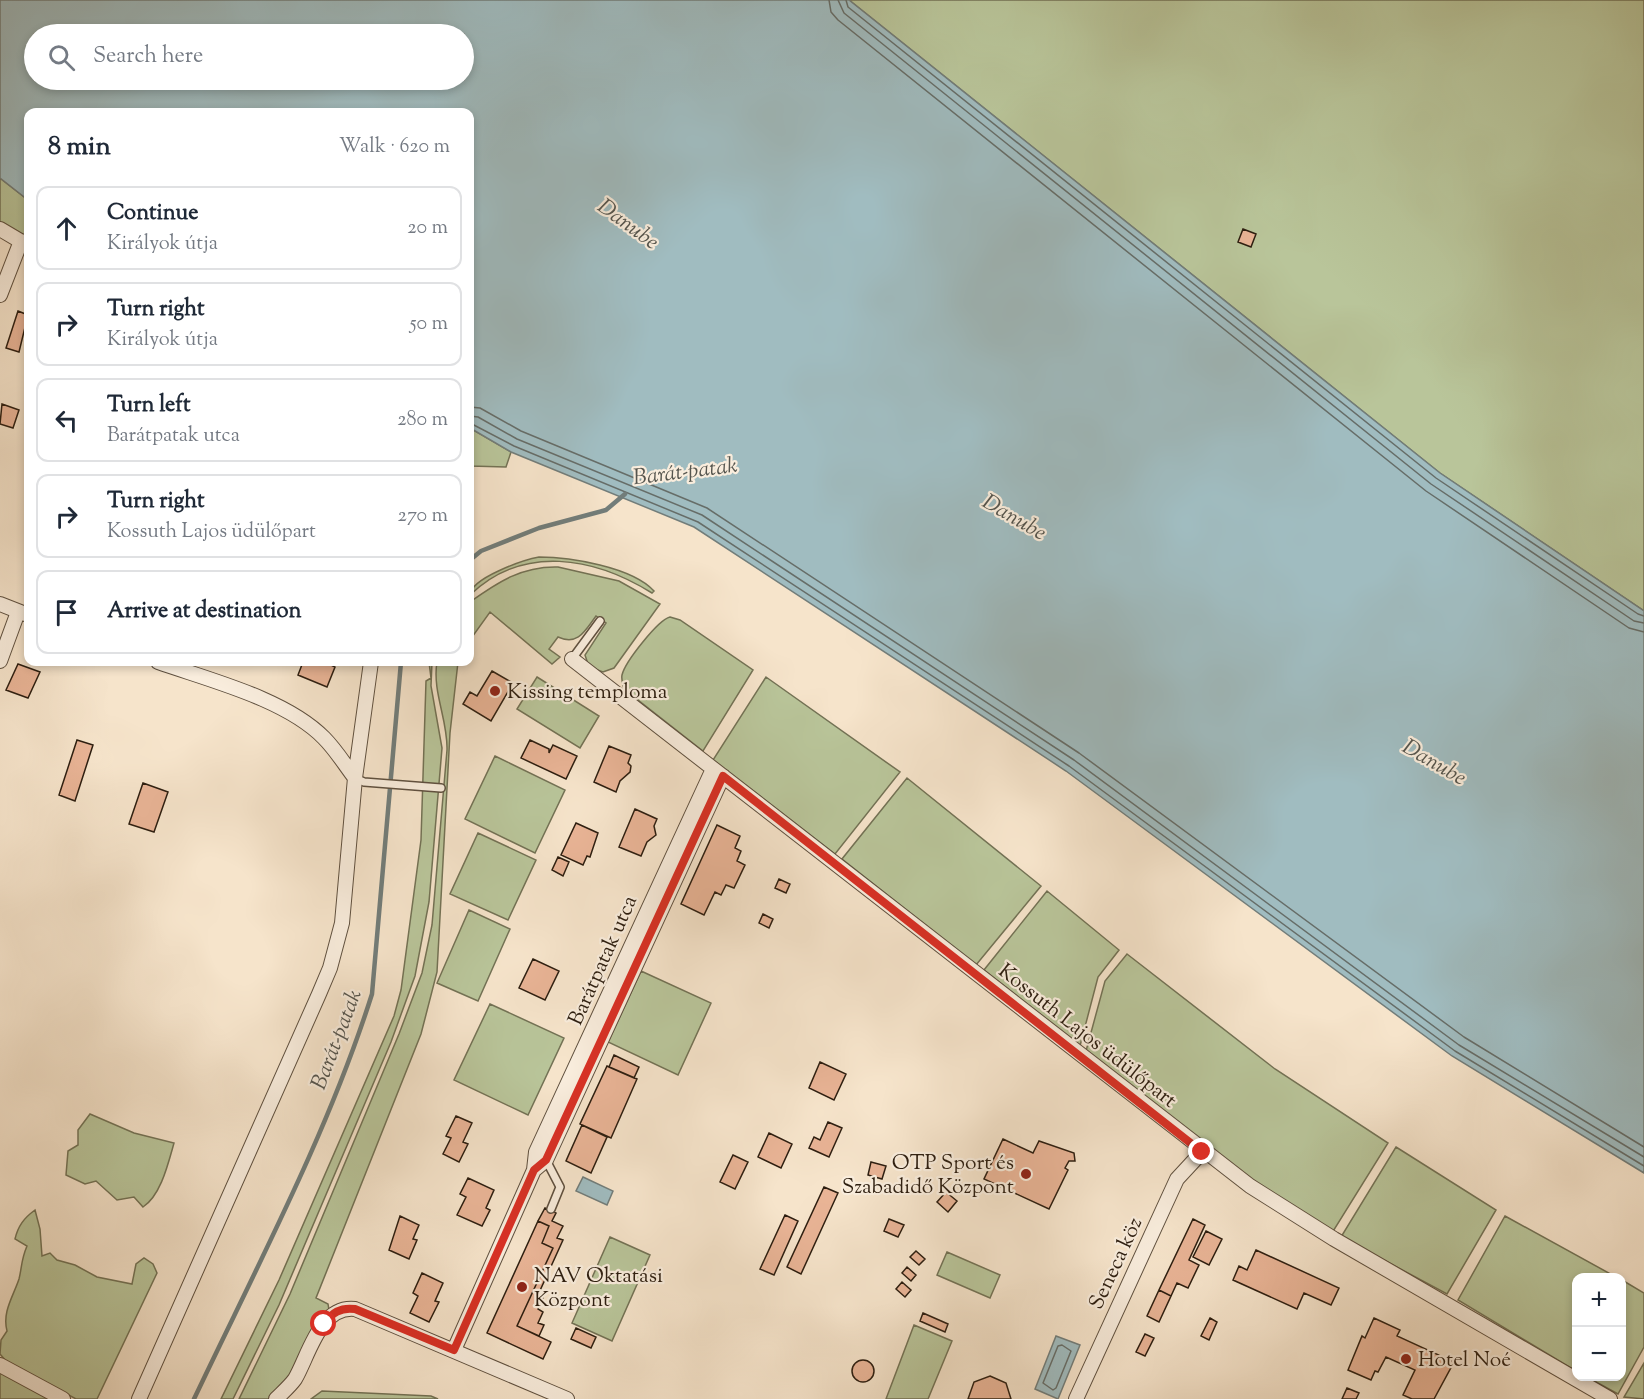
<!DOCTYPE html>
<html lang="en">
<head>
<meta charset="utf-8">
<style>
	:root { --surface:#fff; --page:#f2f2f3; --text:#1f2937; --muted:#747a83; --line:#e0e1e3 }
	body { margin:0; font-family:"Sorts Mill Goudy",serif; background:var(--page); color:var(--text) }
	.controls { position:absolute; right:18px; bottom:18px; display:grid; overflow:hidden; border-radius:12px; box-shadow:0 3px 9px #0003 }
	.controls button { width:54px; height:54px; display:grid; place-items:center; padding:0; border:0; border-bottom:2px solid var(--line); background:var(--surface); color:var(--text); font:30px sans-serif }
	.stop { position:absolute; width:18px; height:18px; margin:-14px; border:4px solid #d93025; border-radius:50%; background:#fff }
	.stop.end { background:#d93025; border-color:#fff; box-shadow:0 2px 6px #0008 }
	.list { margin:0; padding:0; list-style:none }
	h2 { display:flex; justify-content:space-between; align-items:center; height:78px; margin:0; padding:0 24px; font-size:26px }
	h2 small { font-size:20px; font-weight:400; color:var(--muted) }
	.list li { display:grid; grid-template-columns:39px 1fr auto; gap:18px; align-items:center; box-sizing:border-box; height:84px; margin:0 12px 12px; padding:0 12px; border:2px solid var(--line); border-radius:12px }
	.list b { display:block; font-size:22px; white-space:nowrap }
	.list p { margin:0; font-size:20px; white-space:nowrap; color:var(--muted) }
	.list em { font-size:20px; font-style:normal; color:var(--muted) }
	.icon { flex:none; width:33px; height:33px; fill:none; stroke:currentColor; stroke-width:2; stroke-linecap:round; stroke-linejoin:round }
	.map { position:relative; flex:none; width:1644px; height:1399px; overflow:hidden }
	.search { position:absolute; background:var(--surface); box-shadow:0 3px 9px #0003; left:24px; top:24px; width:450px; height:66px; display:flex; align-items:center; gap:15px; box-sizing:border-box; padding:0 21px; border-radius:33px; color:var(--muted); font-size:22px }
	.panel { position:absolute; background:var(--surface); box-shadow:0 3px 9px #0003; left:24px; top:108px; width:450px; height:558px; border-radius:12px }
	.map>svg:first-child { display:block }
</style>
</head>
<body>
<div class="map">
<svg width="1644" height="1399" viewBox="0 0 1644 1399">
	<rect width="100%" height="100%" fill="#f6e4cb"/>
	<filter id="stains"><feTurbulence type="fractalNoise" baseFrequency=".00333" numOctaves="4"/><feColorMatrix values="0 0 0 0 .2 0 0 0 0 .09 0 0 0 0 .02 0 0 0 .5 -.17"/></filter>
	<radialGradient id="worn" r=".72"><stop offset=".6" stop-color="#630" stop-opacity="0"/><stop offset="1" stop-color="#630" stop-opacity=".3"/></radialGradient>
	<path fill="#b9c59a" stroke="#737255" stroke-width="1.5" d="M849 0H1644V611L1440 473Z
		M0 178 28 200V246L0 229Z
		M470 428 511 452 506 467 470 466Z
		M539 557C570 557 632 567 654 591L652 593C594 557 523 544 470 595 471 578 523 560 539 557Z
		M558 567 619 581 660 604 614 668 603 672 589 667 585 655 606 623 596 616C585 631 578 646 558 637L549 649 560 657 552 664 490 612 470 640V602C498 582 522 566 558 567Z
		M670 617 680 620 753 670 703 751 624 689C623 684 621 680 622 675 625 662 658 620 670 617Z
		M429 662H432L431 686 442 748 429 902 415 976 391 1042 279 1305 233 1399H221L279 1280 394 1016 401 990 421 840 426 681 431 678Z
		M437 662H458L450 733 437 972 421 1034 316 1298 328 1304 329 1310 294 1374 272 1399H239L290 1294 399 1034 422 973 432 925 447 750C448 720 432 692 437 662Z
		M537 677 599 716 580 748 517 709Z
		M766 677 900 772 835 854 713 760Z
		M495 756 565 790 535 853 465 819Z
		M907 778 1041 886 976 965 842 859Z
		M478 833 536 860 508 920 450 894Z
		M1047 891 1119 950 1098 977 1080 1046 984 970Z
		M469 910 510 929 478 1001 437 983Z
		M1127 954 1275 1069 1388 1143 1332 1233 1259 1186 1086 1051 1105 981Z
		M641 971 711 1003 678 1075 608 1042Z
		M490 1004 564 1038 528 1115 454 1080Z
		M90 1114 134 1133 174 1143C168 1164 161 1195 143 1207L134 1197 117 1200 96 1181 85 1184 66 1175 68 1151 78 1145V1130Z
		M1396 1147 1496 1210 1447 1294 1341 1237Z
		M35 1210 40 1229 42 1256 50 1253 57 1260 75 1265 97 1277 132 1284 136 1264 144 1258 153 1264 157 1273 97 1399H76L6 1361 0 1354 1 1340 7 1331C2 1312 13 1297 19 1279 22 1267 21 1260 27 1246L15 1239C18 1226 24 1218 35 1210Z
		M1505 1216 1616 1277 1576 1278V1371L1458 1300Z
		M610 1237 650 1255 612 1341 572 1323Z
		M947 1252 1000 1275 990 1298 937 1275Z
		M1622 1280 1644 1293V1347L1618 1394 1587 1377 1622 1376Z
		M914 1325 952 1341 928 1399H886Z
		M1644 1363V1399L1624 1397Z
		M0 1368 58 1399H0Z
		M322 1391 431 1396 438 1399H311Z"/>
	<path fill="#a0bcc0" stroke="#727d7a" stroke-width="1.5" fill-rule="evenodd" d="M0 0H849L1440 473 1644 611V1173L1452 1056 1066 771 694 527 511 452 470 428V112H28V200L0 178ZM34 34H464V80H34Z
		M583 1177 613 1191 607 1205 576 1191Z
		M1056 1336 1080 1345 1058 1399 1035 1389Z"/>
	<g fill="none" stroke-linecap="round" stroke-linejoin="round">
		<path stroke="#666d68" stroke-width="1.5" d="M829 0 831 12 838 20 1426 491 1629 628 1644 632
			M838 0 844 13 1431 484 1634 621 1644 623
			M846 0 848 7 1436 478 1638 614 1644 616
			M470 407 480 408 521 431 707 508 1079 753 1464 1037 1644 1147
			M470 416 478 417 517 439 702 515 1074 760 1459 1045 1644 1157
			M470 423 514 446 698 522 1069 766 1455 1051 1644 1166
			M1062 1345 1071 1351 1056 1388 1053 1390 1043 1383 1058 1346Z"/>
		<path stroke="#727d7a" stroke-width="4.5" d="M470 560 481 551 539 528 606 510 625 494
			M194 1399C256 1268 328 1133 372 994L401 662"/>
	</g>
	<path fill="#e9b496" stroke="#2d1e10" stroke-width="1.5" d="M1243 229 1256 234 1251 247 1238 242Z
		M18 311 28 315 19 352 6 348Z
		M2 404 19 410 13 428 0 424Z
		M303 662H329V664L335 667 327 687 298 675Z
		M18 664 40 672 28 698 6 690Z
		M492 671 513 683 491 721 463 704 470 692 477 696Z
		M77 740 93 745 75 801 59 795Z
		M530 740 549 749V753L553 745 577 756 566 779 521 758Z
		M609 746 631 755 628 763 631 766 630 772 620 781 616 792 594 782Z
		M143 783 168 792 154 832 129 824Z
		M635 809 657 819 654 826 656 835 647 842 641 856 619 847Z
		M576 823 598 833 590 857 587 856 583 865 561 855Z
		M717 825 740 836 735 848 741 851 737 861 745 865 734 888 726 885 721 895 715 892 704 915 681 904Z
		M558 857 569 862 563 876 552 870Z
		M779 879 790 884 786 893 775 888Z
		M763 914 773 919 769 928 759 923Z
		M533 959 559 971 545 1000 519 988Z
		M614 1055 639 1067 634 1078 609 1067Z
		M820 1062 846 1074 834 1100 809 1088Z
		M607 1066 637 1079 611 1138 580 1124Z
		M456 1116 472 1123 463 1142 468 1144 459 1162 443 1154 451 1138 446 1136Z
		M828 1122 842 1128 829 1157 809 1148 814 1137 820 1140Z
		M582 1125 607 1137 591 1173 566 1161Z
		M769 1133 792 1144 781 1168 758 1157Z
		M1003 1139 1033 1153 1039 1141 1074 1153 1075 1161H1069L1065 1168 1068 1170 1049 1209 984 1179Z
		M733 1155 748 1162 735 1189 720 1182Z
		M871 1162 886 1166 882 1179 868 1175Z
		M468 1178 494 1190 486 1208 490 1210 482 1226 457 1215 466 1197 460 1194Z
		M824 1187 838 1193 801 1274 787 1267Z
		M946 1192 957 1201 948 1212 937 1202Z
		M545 1208 556 1213 552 1221 563 1226 557 1238 563 1240 538 1295 543 1298 538 1309 543 1312 538 1323 544 1325 539 1336 517 1326 553 1248 542 1243 549 1226 538 1221Z
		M785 1215 798 1221 774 1275 760 1269Z
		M400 1216 419 1225 413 1239 417 1240 409 1259 389 1250Z
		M889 1219 904 1225 898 1237 884 1231Z
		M1193 1219 1205 1225 1189 1260 1199 1265 1188 1288 1177 1283 1171 1296 1159 1290Z
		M538 1221 549 1226 542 1243 553 1248 517 1326 551 1342 543 1359 487 1333Z
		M1206 1231 1222 1239 1209 1265 1193 1257Z
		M1256 1250 1339 1288 1331 1305 1304 1293 1297 1309 1233 1280 1239 1266 1247 1270Z
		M916 1251 925 1259 919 1265 910 1257Z
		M907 1267 916 1275 911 1281 902 1273Z
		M422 1273 443 1283 435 1301 439 1302 429 1322 410 1313 418 1296 413 1293Z
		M902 1282 911 1290 905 1297 896 1289Z
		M1159 1290 1171 1296 1159 1322 1147 1316Z
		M923 1313 948 1324 945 1332 920 1321Z
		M1210 1318 1217 1322 1209 1340 1201 1336Z
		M1374 1318 1400 1330 1397 1336 1454 1362 1434 1399H1412L1403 1395 1415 1370 1386 1357 1378 1372 1375 1371 1371 1380 1348 1370 1362 1336 1365 1338Z
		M576 1328 596 1337 591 1348 571 1339Z
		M1145 1334 1154 1338 1145 1356 1136 1352Z
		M852 1371a11 11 0 1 1 22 0a11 11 0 1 1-22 0Z
		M990 1376 1006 1383 1011 1399H968L974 1382Z
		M1347 1388 1359 1393 1356 1399H1342Z"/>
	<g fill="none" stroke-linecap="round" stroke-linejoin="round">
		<g stroke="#5f503f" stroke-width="10">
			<path id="service" d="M572 659 600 621
				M355 778 364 782 441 788
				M546 1160 560 1187 551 1209"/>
		</g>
		<g stroke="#5f503f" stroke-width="16">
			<path id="minor" d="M0 229 27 245
				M0 295 21 241
				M0 604 28 615
				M572 659 1250 1186 1334 1239 1610 1399
				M0 661 18 612
				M158 662C209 680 286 699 324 738 336 750 345 765 355 778
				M534 1170 546 1160 723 776
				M454 1350 534 1170 536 1152 713 769
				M0 1365 63 1399
				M139 1399 319 994 330 968 342 923 355 778 371 662
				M276 1399C282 1393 290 1386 295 1379 309 1355 320 1305 355 1309L567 1399
				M1076 1399 1177 1179 1202 1152"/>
		</g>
		<use href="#service" stroke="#f9eddd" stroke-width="7"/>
		<use href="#minor" stroke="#f9eddd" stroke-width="14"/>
	</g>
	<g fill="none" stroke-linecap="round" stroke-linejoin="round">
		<path stroke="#d93025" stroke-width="8" d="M324 1324C332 1313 340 1307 355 1309L454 1350 534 1170 546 1160 723 776 1202 1152"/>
	</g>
	<g fill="#8f2418" stroke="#f9eddd" stroke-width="2">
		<circle cx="495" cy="691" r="6"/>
		<circle cx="1026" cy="1174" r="6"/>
		<circle cx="522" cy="1287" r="6"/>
		<circle cx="1406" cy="1359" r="6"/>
	</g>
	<g text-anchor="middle" stroke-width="4.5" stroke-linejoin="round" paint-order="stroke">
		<g font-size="21" fill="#2d1e10" stroke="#f9eddd" text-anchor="start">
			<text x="507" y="698">Kissing temploma</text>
			<text x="1014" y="1169" text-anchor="end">OTP Sport és<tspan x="1014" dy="24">Szabadidő Központ</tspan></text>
			<text x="534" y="1282">NAV Oktatási<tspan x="534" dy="24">Központ</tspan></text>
			<text x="1418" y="1366">Hotel Noé</text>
		</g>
		<g font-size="21" fill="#2d1e10" stroke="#f9eddd">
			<text transform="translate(602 960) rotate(-66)" y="7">Barátpatak utca</text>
			<text transform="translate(1088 1035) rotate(38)" y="7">Kossuth Lajos üdülőpart</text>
			<text transform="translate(1115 1263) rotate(-65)" y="7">Seneca köz</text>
		</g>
		<g font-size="22" font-style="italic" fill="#55554e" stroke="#f9eddd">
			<text transform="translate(629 223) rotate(36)" y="8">Danube</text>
			<text transform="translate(685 470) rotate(-7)" y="8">Barát-patak</text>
			<text transform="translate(1015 516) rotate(30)" y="8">Danube</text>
			<text transform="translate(1435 761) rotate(30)" y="8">Danube</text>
			<text transform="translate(335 1039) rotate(-69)" y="8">Barát-patak</text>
		</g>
	</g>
	<rect width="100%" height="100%" filter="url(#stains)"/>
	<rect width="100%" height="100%" fill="url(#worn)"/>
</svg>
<div class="controls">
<button>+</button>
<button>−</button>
</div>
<div class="stop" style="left:324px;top:1324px"></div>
<div class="stop end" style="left:1202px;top:1152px"></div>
<div class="search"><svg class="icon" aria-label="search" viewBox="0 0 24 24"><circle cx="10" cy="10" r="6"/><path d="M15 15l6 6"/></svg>Search here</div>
<section class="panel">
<h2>8 min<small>Walk · 620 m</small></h2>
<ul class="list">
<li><svg class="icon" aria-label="ahead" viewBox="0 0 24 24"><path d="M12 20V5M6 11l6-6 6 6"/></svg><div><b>Continue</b><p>Királyok útja</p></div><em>20 m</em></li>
<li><svg class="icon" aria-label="right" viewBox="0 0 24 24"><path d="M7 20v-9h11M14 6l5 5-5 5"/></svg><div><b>Turn right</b><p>Királyok útja</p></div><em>50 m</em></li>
<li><svg class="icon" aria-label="left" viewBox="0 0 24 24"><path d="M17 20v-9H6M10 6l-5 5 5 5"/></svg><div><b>Turn left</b><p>Barátpatak utca</p></div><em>280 m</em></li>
<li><svg class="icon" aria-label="right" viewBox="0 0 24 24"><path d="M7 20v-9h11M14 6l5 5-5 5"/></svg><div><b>Turn right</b><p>Kossuth Lajos üdülőpart</p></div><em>270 m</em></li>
<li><svg class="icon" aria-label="arrive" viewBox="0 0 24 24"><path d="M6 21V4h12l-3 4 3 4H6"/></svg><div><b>Arrive at destination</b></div></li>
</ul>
</section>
</div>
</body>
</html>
